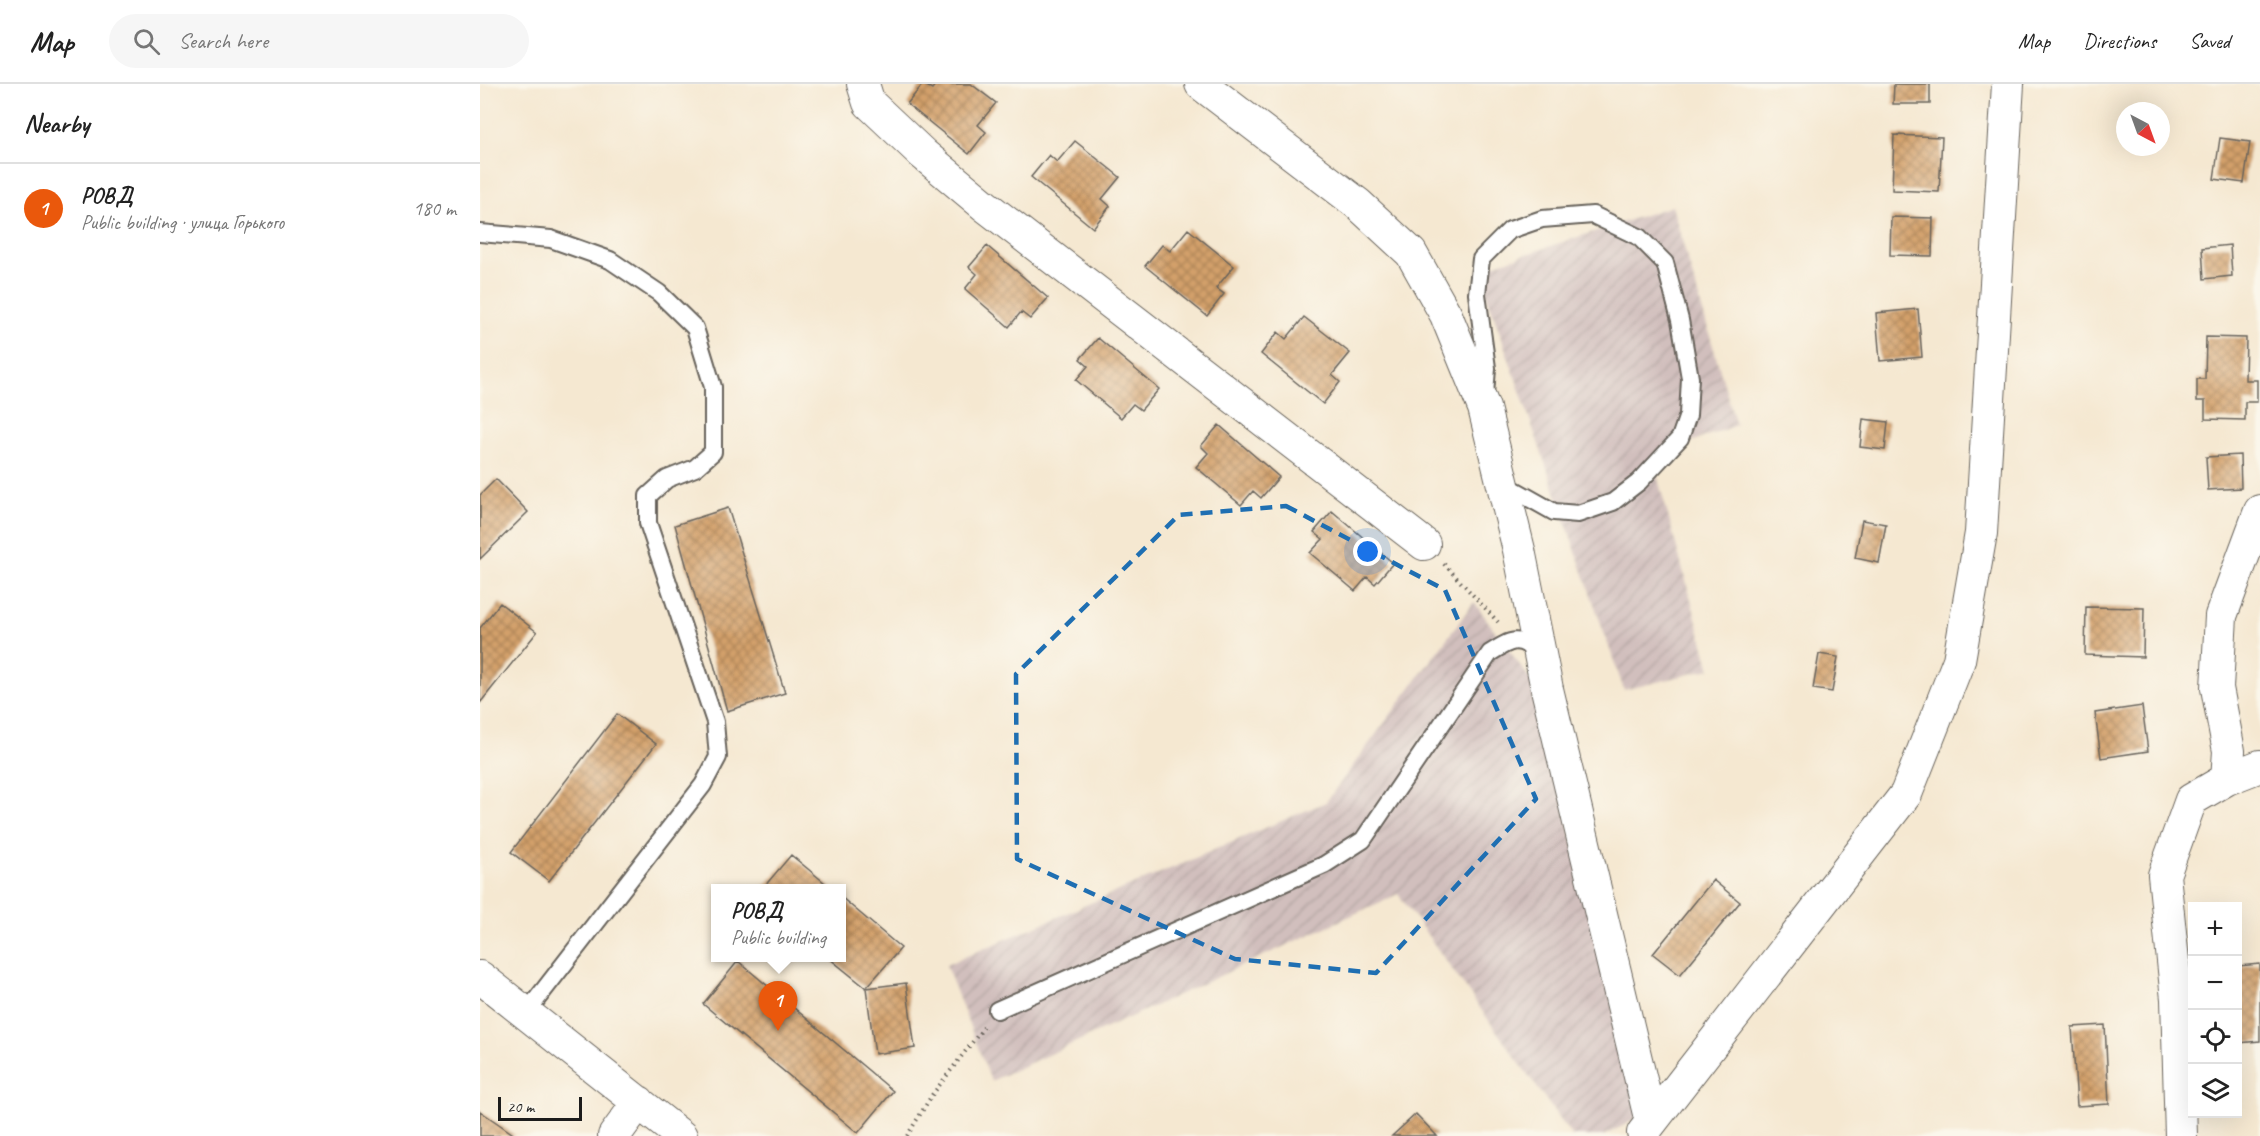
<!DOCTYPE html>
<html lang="en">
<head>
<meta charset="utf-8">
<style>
	:root { --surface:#fff; --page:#f6f6f6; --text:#222; --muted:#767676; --line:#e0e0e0; --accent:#ea580c }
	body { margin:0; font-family:Caveat,sans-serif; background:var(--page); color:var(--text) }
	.controls { position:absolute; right:18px; bottom:18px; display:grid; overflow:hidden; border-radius:0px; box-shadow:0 6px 24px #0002 }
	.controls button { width:54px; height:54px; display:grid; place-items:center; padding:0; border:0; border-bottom:2px solid var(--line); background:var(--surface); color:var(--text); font:30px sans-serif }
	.compass { position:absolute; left:1636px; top:18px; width:54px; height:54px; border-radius:50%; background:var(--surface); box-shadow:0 6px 24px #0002; rotate:139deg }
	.scale { position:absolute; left:18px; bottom:15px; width:84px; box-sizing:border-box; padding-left:6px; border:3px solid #1c1c1c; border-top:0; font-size:16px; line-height:21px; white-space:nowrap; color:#1c1c1c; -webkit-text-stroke:4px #fbf7ec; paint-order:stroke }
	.you { position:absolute; left:888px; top:468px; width:21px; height:21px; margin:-15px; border:4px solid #fff; border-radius:50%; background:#1a73e8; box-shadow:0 0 0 9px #1a73e833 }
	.badge { display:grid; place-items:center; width:39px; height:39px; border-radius:50%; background:var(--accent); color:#fff; font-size:20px; font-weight:700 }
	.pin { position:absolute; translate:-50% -50px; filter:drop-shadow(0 2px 3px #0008) }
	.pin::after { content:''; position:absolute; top:32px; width:21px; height:18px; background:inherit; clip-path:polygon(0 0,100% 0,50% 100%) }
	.popup { position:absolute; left:231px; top:800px; width:135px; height:78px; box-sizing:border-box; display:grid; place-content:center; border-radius:0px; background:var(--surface); filter:drop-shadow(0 2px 4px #0005); font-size:20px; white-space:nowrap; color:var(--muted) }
	.popup b { font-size:22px; color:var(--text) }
	.popup::after { content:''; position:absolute; left:50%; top:100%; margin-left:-12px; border:12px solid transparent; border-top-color:var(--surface) }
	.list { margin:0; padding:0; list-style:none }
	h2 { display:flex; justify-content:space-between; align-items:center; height:78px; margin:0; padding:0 24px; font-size:26px }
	h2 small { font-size:20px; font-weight:400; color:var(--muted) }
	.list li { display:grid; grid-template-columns:39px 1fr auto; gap:18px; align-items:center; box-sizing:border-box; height:90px; padding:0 24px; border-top:2px solid var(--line) }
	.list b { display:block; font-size:22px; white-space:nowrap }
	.list p { margin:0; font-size:20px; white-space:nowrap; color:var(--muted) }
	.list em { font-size:20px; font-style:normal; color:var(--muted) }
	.icon { flex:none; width:33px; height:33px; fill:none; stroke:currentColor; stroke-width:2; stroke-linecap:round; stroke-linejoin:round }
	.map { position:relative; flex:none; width:1780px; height:1052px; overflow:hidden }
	header { display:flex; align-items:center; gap:36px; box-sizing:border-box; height:84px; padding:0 30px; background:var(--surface); border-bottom:2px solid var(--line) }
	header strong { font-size:28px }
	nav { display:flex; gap:33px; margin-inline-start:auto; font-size:21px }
	.search { width:420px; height:54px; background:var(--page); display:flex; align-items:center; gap:15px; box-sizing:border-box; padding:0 21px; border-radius:33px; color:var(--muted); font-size:22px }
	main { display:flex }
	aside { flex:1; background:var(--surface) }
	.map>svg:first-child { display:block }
</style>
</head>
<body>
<header>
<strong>Map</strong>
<div class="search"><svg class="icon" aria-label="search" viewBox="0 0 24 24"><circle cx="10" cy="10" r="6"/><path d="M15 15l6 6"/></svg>Search here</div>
<nav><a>Map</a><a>Directions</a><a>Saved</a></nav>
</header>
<main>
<aside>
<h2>Nearby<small></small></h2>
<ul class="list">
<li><span class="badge">1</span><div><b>РОВД</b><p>Public building · улица Горького</p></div><em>180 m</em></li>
</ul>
</aside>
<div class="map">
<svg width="1780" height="1052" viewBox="0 0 1780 1052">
	<defs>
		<pattern id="industrial-furrows" width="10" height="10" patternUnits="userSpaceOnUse" patternTransform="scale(1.5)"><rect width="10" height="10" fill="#d1bfbd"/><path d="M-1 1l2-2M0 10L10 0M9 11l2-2" fill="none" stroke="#b3a4a2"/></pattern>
		<pattern id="building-cross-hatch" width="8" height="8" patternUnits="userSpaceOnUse" patternTransform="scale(1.5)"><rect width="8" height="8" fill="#d3a06a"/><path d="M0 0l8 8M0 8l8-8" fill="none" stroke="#aa8256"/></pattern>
	</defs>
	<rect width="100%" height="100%" fill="#fbf7ec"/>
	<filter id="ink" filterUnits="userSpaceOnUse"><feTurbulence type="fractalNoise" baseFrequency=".0167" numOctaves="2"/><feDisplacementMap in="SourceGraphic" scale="12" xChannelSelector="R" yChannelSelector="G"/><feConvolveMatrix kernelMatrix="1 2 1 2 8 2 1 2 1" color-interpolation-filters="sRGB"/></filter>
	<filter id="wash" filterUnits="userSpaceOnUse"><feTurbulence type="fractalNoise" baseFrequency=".008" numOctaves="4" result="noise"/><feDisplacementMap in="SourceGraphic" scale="24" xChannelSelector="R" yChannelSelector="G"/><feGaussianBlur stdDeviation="1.35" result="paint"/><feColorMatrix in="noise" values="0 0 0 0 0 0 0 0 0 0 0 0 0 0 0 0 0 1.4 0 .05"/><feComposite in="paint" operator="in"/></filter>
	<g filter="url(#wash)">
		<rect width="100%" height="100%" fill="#f5e8d1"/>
		<path fill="url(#industrial-furrows)" d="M1192 122 1256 341 1172 373 1230 585 1144 606 998 186Z
			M994 518 1055 602 1160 1033 1123 1052H1092L918 810 511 997 466 881 846 718Z"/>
		<g id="blocks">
			<path fill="url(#building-cross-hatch)" d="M443 0 452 5 456 0H491L516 19 498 41 506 48 489 70 427 20Z
				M1414 0H1450V20H1413Z
				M1414 51 1462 53 1459 108 1412 106Z
				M1740 54 1770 58 1764 99 1734 95Z
				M595 57 640 93 622 115 630 122 613 144 551 93 569 71 577 78Z
				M1411 133 1453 134 1452 172 1410 171Z
				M708 145 754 182 736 204 744 210 727 232 665 182 682 161 690 167Z
				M1750 161 1752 192 1724 195 1722 164Z
				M507 162 568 214 550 235 541 228 529 243 485 205 497 190 489 183Z
				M1438 225 1442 273 1400 277 1396 229Z
				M824 233 870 269 852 291 860 298 843 320 781 270 798 248 806 255Z
				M1726 253 1766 254 1765 296H1777V318H1765V336L1725 335V317H1717V295H1725Z
				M618 254 679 305 661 326 653 320 641 334 596 296 608 282 600 275Z
				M1383 335 1408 338 1405 366 1380 363Z
				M739 341 799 393 781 414 773 407 761 421 716 383 728 369 721 362Z
				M1760 371 1761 404 1728 406 1726 373Z
				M16 395 48 428 0 475V411Z
				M248 424 305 609 247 627 195 441Z
				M852 427 913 479 895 500 887 493 875 507 830 469 843 455 834 448Z
				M1382 436 1406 440 1399 479 1375 474Z
				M20 519 57 548 0 619V544Z
				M1606 523 1664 524 1663 573 1605 571Z
				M1339 570 1358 573 1352 608 1333 605Z
				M1662 622 1668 667 1621 674 1615 629Z
				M137 630 176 660 69 797 31 768Z
				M311 771 351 804H283Z
				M1233 796 1260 818 1200 891 1173 870Z
				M361 813 421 864 386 904 426 899 435 964 395 970 386 904 349 874H361Z
				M258 877 413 1007 378 1049 223 920Z
				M1780 880V957L1758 959V882Z
				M1625 941 1629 1020 1597 1022 1592 943Z
				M0 1027 36 1052H0Z
				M936 1030 957 1052H912Z"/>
		</g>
	</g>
	<g filter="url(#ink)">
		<use href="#blocks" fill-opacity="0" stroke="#68635b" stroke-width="1.5"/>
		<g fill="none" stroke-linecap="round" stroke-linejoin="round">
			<g stroke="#68635b" stroke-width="20">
				<path id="service" d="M0 149 71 155 130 176 179 209 215 244 233 303V368L215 384 187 395 168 412V439L235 638 238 673 223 701 46 929
					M1005 311 1007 284 997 210 1001 175 1030 146 1062 135 1113 131 1159 153 1185 179 1200 236 1210 294 1208 331 1200 354 1159 398 1133 418 1098 430 1074 428 1024 400
					M517 926 844 781 883 756 1010 569C1031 556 1038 551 1058 569"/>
			</g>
			<g stroke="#68635b" stroke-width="34">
				<path id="minor" d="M383 0 389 19 443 70 504 121 944 460
					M721 0 878 120 931 169 966 231 1004 324 1039 466 1067 605 1171 1038
					M1747 695 1780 682
					M0 893 201 1052
					M1163 1049 1426 710 1479 576 1501 449 1528 0
					M134 1052 159 1018
					M1701 1052 1697 915 1684 791 1711 716 1747 695 1749 667 1737 604 1741 532 1780 427"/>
			</g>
			<path stroke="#68635b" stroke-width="4" stroke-dasharray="1.5 4.5" stroke-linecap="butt" d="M964 480 1018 538
				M427 1052 452 1011 504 943"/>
			<use href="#service" stroke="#fff" stroke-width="16"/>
			<use href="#minor" stroke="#fff" stroke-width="32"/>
		</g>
	</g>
	<path fill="none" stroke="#1f6fb2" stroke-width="4.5" stroke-dasharray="12 8" stroke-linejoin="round" d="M806 422 965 506 1056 715 896 889 755 875 537 775 536 590 699 431Z"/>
</svg>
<div class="controls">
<button>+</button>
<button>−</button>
<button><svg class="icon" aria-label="locate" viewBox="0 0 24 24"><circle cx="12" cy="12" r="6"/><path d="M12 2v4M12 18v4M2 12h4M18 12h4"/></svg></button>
<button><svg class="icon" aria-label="layers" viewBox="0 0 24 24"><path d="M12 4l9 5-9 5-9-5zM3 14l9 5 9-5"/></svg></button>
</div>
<svg class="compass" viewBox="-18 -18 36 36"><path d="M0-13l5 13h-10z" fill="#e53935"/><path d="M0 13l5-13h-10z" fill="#767676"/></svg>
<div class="scale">20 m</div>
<div class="you"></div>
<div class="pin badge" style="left:298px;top:947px">1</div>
<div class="popup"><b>РОВД</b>Public building</div>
</div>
</main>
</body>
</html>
